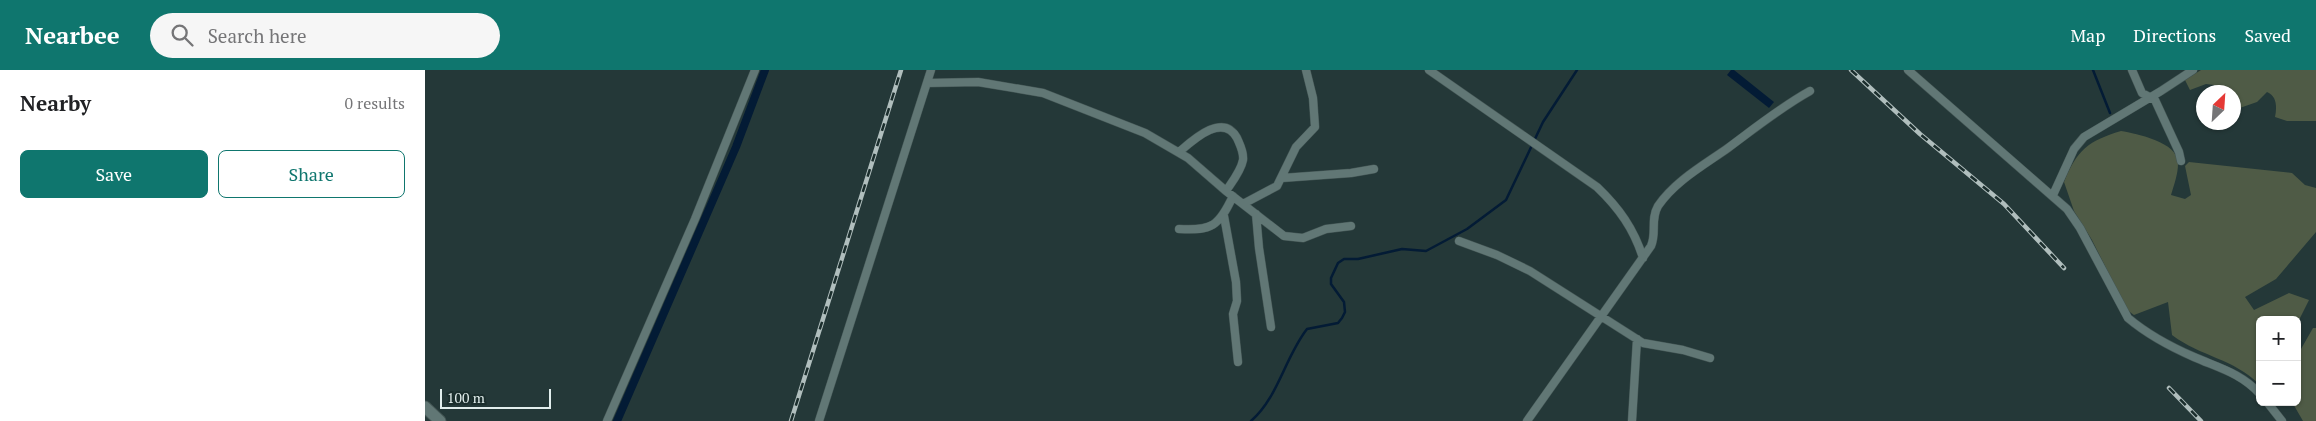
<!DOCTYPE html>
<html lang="en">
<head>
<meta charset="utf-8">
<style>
	:root { --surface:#fff; --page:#f6f6f6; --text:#202124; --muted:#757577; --line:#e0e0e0; --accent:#0f766e }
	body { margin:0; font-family:"PT Serif",serif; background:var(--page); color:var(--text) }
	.controls { position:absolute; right:15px; bottom:15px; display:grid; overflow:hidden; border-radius:8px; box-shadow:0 1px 4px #0004 }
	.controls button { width:45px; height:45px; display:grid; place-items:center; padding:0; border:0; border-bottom:1px solid var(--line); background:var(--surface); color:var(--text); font:25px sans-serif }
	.compass { position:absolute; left:1771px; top:15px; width:45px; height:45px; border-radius:50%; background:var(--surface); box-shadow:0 1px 4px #0004; rotate:25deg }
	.scale { position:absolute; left:15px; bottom:12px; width:111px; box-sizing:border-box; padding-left:5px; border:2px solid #e2eeed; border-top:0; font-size:14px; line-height:18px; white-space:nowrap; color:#e2eeed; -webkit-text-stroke:4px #1b2e2d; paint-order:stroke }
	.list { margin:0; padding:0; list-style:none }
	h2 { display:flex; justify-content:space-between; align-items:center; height:65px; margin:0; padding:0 20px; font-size:21px }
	h2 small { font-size:16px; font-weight:400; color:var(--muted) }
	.actions { display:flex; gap:10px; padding:15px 20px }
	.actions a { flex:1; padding:11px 0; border:1px solid var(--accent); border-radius:8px; text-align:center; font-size:18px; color:var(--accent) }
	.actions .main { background:var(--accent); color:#fff }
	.icon { flex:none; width:28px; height:28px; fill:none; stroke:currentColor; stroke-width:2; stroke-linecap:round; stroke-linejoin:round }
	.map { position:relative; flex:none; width:1891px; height:351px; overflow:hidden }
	header { display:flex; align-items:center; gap:30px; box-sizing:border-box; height:70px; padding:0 25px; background:var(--accent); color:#fff }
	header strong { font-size:24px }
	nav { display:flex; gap:28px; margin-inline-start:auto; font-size:18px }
	.search { width:350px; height:45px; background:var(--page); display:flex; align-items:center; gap:12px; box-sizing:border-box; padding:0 18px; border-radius:28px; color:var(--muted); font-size:19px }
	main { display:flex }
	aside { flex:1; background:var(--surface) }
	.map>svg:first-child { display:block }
</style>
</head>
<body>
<header>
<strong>Nearbee</strong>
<div class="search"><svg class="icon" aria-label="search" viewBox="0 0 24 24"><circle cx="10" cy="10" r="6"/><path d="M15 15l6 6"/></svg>Search here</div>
<nav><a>Map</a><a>Directions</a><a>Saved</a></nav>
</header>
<main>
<aside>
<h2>Nearby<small>0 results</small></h2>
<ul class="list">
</ul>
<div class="actions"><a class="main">Save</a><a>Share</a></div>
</aside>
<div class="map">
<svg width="1891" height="351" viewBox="0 0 1891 351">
	<rect width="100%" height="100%" fill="#243838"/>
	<path fill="#4f5b46" d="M1776 0H1891V51H1862L1850 47C1852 37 1852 26 1842 22L1832 32 1809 40 1808 22H1792L1789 15 1781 14 1765 20 1760 10Z
		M1696 61C1712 64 1754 72 1753 94 1753 104 1749 115 1746 125L1760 129 1766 125 1760 96 1764 92 1867 103 1880 115 1891 118V162L1851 209 1820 227 1829 240 1864 223 1884 230 1872 254V250H1835V315C1808 288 1776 287 1747 265L1743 232 1709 245 1702 240 1667 170 1649 141 1639 112C1652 80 1663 71 1696 61Z
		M1888 258H1891V351H1878L1867 332H1872V286Z"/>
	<path fill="#031b35" d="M1306 0H1309L1349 32 1344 38 1302 5Z"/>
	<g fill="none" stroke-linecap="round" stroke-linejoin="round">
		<path stroke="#031b35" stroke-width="2.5" d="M1668 0 1685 43
			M826 351C853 328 860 287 882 259L913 253 917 248 920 242 919 232 906 214V208L913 193 919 189H933L977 179 1001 181 1042 159 1081 130 1118 52 1152 0"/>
		<path stroke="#031b35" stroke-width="8" d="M192 351 311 77 340 0"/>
		<g stroke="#445655" stroke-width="9">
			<path id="minor" d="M1004 0 1172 117C1194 138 1209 159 1218 188
				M1483 0 1642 139 1655 158 1703 248C1722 264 1746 277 1769 287 1794 298 1816 303 1835 324
				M1707 0 1717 23 1730 30 1754 82 1756 91
				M502 13 553 12 618 23 720 63 763 88 801 121 859 166 878 168 901 159 926 156
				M754 82C768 70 798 42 812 68 815 75 819 82 818 90 816 101 807 112 801 121
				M857 108 926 103 949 99
				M1628 125 1649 79 1659 67 1736 21 1768 0
				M818 134 852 116 871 77 890 57 888 28 881 0
				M831 144 834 178 846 257
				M799 146 811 212 812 231 808 244 813 292
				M754 159C787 161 794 156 808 126
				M1034 171 1072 185 1105 201 1218 273 1258 280 1285 288
				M1842 332 1857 351
				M182 351 270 149 330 0
				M394 351 506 0
				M1102 351 1226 176C1232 163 1225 150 1233 136 1250 111 1279 95 1303 78 1330 58 1356 37 1385 21
				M1207 351 1212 269"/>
		</g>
		<g stroke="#445655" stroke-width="13">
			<path id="secondary" d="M0 337 15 351"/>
		</g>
		<use href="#minor" stroke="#617775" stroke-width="8"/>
		<use href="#secondary" stroke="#617775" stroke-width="11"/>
		<g stroke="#b0bebd" stroke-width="4.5">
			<path id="rail" d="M1426 0 1495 64 1579 134 1639 198
				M1744 318 1776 351
				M366 351 476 0"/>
		</g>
		<use href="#rail" stroke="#1b2e2d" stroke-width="2.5" stroke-dasharray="8" stroke-linecap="butt"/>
	</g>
</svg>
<div class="controls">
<button>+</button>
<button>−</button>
</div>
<svg class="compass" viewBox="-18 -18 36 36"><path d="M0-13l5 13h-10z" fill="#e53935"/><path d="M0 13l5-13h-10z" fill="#757577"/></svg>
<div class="scale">100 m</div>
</div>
</main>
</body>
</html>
